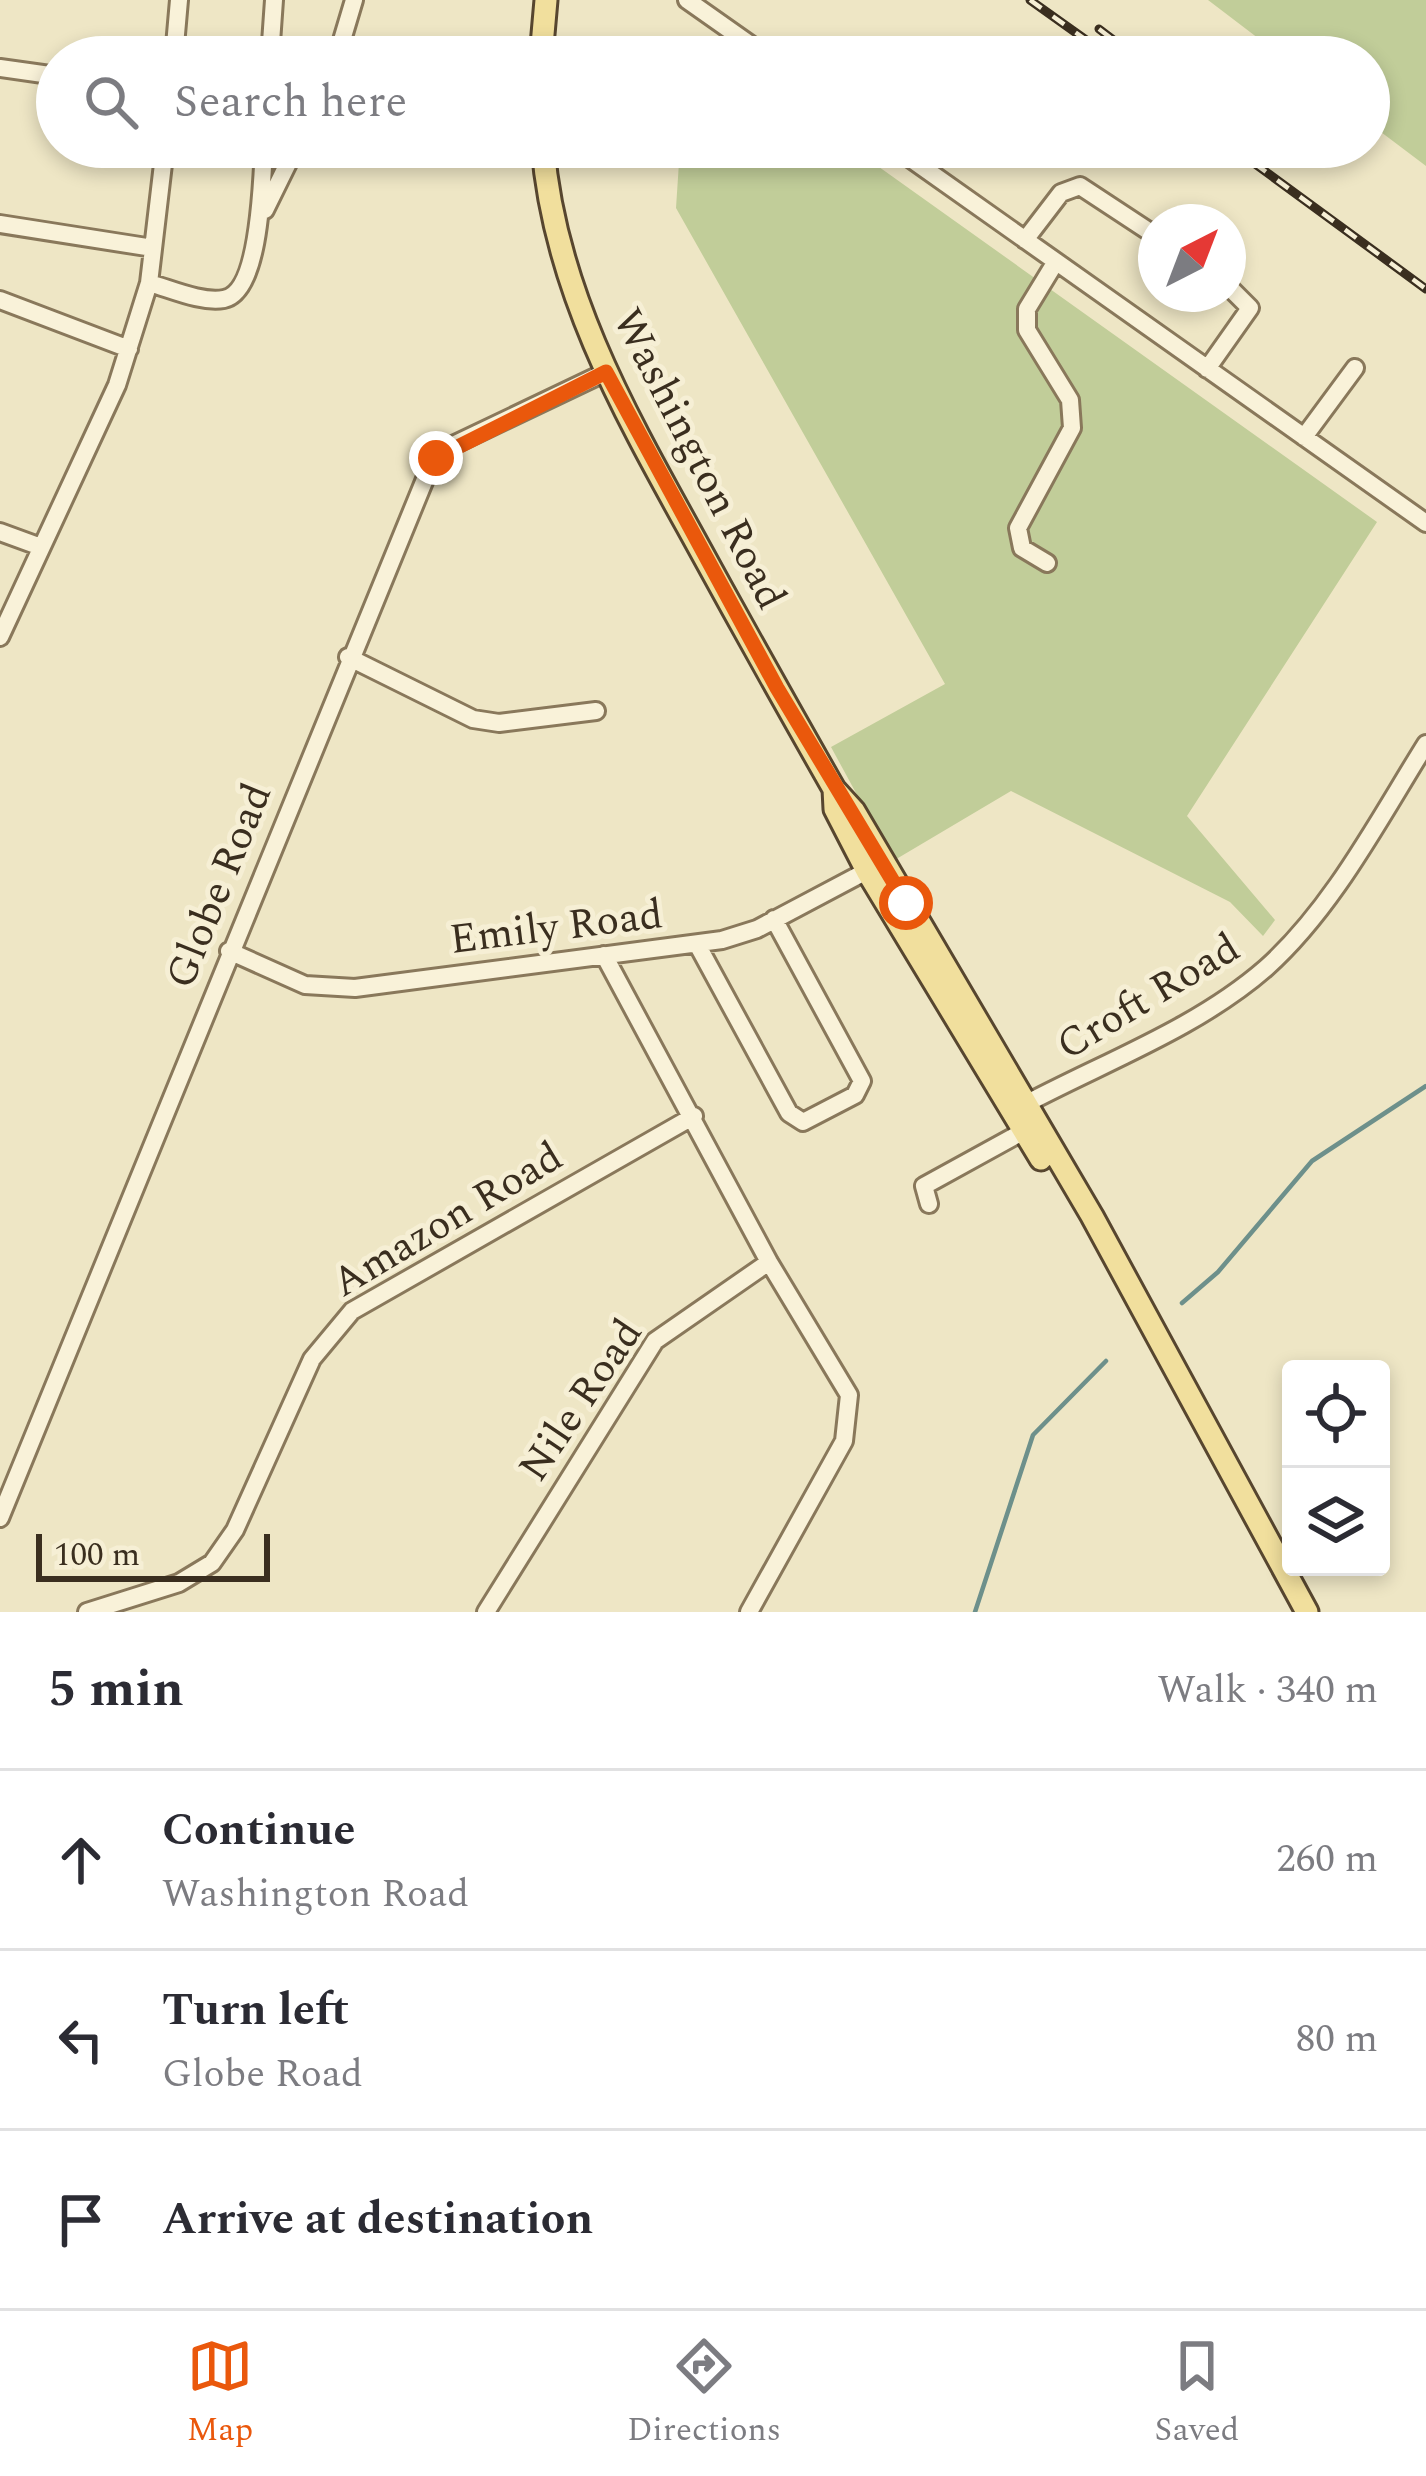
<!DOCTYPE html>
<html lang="en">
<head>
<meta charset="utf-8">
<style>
	:root { --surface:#fff; --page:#f7f7f7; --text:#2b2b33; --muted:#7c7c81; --line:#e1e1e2; --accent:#ea580c }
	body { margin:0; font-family:Spectral,serif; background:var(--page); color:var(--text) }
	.controls { position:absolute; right:36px; bottom:36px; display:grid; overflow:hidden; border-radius:12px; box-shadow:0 6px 18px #0003 }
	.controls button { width:108px; height:108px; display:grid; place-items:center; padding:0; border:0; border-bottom:3px solid var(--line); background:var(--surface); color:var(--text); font:60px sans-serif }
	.compass { position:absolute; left:1138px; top:204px; width:108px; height:108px; border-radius:50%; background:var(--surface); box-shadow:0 6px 18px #0003; rotate:42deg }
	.scale { position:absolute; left:36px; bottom:30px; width:234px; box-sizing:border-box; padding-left:12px; border:6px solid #3a2e1f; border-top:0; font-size:33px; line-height:42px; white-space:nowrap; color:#3a2e1f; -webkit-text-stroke:9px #f6efd5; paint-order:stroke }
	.stop { position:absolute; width:36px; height:36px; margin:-27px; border:9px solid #ea580c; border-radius:50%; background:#fff }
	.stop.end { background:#ea580c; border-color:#fff; box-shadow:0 3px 12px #0008 }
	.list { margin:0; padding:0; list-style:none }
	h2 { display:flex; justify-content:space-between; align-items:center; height:156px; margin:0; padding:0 48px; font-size:51px }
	h2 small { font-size:39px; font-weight:400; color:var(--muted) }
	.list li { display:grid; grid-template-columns:78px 1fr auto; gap:36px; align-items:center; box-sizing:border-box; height:180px; padding:0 48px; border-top:3px solid var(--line) }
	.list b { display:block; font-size:45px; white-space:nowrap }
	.list p { margin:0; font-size:39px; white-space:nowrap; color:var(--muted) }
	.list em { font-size:39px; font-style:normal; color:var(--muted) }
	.icon { flex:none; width:66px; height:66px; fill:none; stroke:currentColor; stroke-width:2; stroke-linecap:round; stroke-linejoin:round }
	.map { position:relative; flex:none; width:1426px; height:1612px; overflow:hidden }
	.search { position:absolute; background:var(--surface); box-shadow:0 6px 18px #0003; left:36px; right:36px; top:36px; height:132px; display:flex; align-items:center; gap:30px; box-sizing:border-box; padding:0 42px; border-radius:66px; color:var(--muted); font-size:45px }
	.sheet { height:696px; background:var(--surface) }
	nav { display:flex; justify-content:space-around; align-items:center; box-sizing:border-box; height:168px; border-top:3px solid var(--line); background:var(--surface); font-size:33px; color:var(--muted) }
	nav a { display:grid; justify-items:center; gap:6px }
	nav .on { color:var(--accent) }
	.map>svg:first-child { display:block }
</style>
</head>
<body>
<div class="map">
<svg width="1426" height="1612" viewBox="0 0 1426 1612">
	<rect width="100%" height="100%" fill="#eee6c5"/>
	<path fill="#c1cd99" d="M1208 0H1426V166L1369 123V57H1283Z
		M680 147H851L1377 522 1187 816 1275 920 1263 936 1230 902 1011 791 893 861 831 747 945 684 676 208Z"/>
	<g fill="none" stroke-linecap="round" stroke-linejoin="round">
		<path stroke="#6d908b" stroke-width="4.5" d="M1182 1303 1218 1272 1312 1161 1426 1086
			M975 1612 1033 1435 1106 1361"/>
		<g stroke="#89785b" stroke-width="22">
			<path id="minor" d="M687 0 768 57
				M174 57 179 0
				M270 57 274 0
				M337 57 354 0
				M0 68 57 76
				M894 147 1426 523
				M265 210 296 147
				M0 224 153 248
				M1025 240 1061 193 1080 186 1156 236
				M149 283C171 289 201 303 224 299 261 292 262 177 264 147
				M0 300 129 349
				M1207 369 1250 308 1228 286
				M1304 437 1355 368
				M0 532 41 547
				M1047 563 1022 548 1018 528 1072 428 1070 400 1027 330V309L1055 263
				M0 637 117 385 149 283 165 147
				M348 657 473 719 499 723 596 711
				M697 944 789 1113 803 1122 855 1095 862 1081 774 919
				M229 951 305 985 355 988 722 940 757 929 876 866
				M604 955 769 1262 849 1395 844 1441 749 1612
				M1018 1108C1099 1064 1195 1030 1266 968 1333 908 1379 819 1426 744
				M929 1204 924 1186 1024 1131
				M0 1518 430 467 449 447 606 372
				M87 1612 179 1583 212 1563 235 1530 312 1359 352 1311 694 1116
				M486 1612 655 1341 769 1262"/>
		</g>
		<g stroke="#57462f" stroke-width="27">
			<path id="major" d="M541 57 546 0
				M543 147C554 287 623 410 690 531 737 617 785 703 834 789L854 811 1092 1216 1307 1612
				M834 789 835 809 867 871 1041 1159"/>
		</g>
		<use href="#minor" stroke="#f9f2d9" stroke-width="16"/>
		<use href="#major" stroke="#f1df9d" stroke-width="21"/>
		<g stroke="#3a2e1f" stroke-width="9">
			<path id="rail" d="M1030 0 1110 57
				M1099 29 1136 57
				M1232 147 1426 289"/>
		</g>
		<use href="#rail" stroke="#f6efd5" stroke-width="4.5" stroke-dasharray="14" stroke-linecap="butt"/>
	</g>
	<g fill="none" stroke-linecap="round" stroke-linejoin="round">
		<path stroke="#ea580c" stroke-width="15" d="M436 458 606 372 777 688 906 903"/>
	</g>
	<g text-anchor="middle" stroke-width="10" stroke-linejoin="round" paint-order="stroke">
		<g font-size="42" fill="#3a2e1f" stroke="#f6efd5">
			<text transform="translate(701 458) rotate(63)" y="15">Washington Road</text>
			<text transform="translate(217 885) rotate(-68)" y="15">Globe Road</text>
			<text transform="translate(556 925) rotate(-7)" y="15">Emily Road</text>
			<text transform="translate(1147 995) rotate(-31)" y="15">Croft Road</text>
			<text transform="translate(446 1218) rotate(-31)" y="15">Amazon Road</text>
			<text transform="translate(579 1399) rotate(-56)" y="15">Nile Road</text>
		</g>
	</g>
</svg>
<div class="controls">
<button><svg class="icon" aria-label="locate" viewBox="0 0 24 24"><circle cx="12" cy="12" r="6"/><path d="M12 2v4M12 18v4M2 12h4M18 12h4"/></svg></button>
<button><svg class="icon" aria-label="layers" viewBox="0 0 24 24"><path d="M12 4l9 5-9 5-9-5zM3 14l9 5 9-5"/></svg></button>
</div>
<svg class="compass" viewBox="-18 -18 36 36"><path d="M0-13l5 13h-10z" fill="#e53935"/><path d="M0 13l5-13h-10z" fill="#7c7c81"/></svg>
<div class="scale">100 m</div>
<div class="stop" style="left:906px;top:903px"></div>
<div class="stop end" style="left:436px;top:458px"></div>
<div class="search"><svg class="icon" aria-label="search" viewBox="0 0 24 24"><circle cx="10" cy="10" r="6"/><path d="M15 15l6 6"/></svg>Search here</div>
</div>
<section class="sheet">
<h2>5 min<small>Walk · 340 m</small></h2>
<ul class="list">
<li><svg class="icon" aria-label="ahead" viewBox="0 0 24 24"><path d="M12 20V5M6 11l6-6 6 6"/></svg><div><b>Continue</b><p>Washington Road</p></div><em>260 m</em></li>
<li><svg class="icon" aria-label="left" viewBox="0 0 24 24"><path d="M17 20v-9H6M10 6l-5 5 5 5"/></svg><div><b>Turn left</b><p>Globe Road</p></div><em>80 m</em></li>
<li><svg class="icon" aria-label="arrive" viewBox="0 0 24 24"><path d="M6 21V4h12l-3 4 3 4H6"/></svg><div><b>Arrive at destination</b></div></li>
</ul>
</section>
<nav>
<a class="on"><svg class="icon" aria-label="map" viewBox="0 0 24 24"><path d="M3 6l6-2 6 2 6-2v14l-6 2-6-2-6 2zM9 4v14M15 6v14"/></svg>Map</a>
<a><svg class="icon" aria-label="directions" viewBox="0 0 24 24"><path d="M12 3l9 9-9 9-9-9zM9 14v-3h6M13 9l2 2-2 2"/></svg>Directions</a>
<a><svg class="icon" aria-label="saved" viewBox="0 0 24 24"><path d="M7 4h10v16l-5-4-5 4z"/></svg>Saved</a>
</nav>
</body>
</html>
